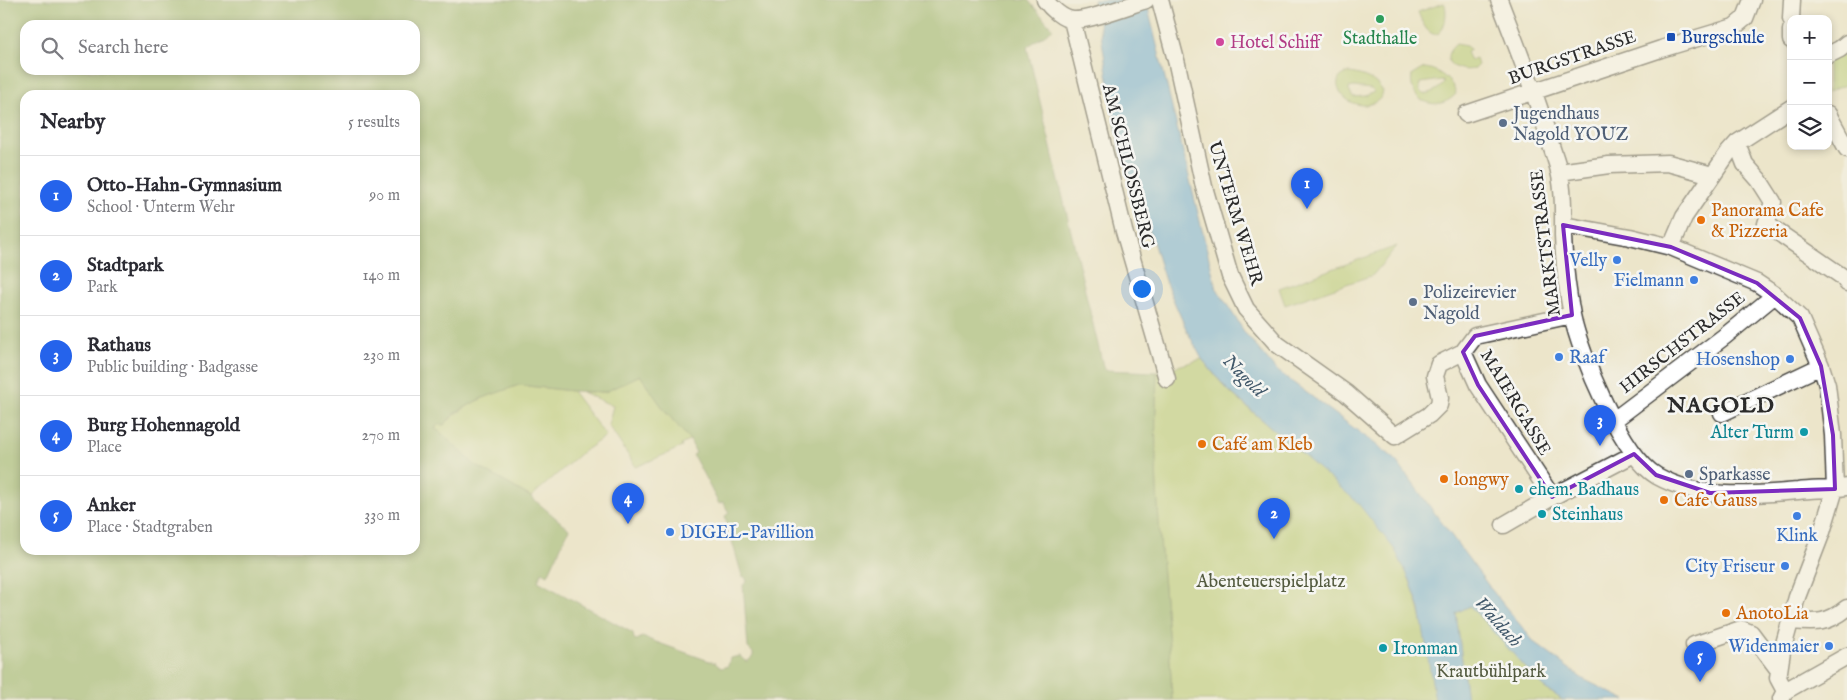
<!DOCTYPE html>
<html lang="en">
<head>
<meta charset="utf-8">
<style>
	:root { --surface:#fff; --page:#f7f7f7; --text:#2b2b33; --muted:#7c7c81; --line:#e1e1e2; --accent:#2563eb }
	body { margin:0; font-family:"IM FELL English",serif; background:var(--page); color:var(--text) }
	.controls { position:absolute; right:15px; top:15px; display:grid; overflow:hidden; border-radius:10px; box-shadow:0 2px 8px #0003 }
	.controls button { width:45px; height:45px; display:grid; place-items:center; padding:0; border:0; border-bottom:1px solid var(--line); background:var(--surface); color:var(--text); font:25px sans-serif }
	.you { position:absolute; left:1141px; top:288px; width:18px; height:18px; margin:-12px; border:4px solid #fff; border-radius:50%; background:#1a73e8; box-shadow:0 0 0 8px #1a73e833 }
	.badge { display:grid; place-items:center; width:32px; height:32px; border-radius:50%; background:var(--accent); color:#fff; font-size:16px; font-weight:700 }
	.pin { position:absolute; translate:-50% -41px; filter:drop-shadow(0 1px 2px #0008) }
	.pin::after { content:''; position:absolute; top:26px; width:18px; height:15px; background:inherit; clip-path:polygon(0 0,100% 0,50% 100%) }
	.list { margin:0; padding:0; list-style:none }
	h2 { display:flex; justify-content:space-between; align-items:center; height:65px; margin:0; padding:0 20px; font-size:21px }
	h2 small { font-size:16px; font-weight:400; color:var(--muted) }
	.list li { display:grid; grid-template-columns:32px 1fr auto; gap:15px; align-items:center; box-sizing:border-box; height:80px; padding:0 20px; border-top:1px solid var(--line) }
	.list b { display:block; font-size:19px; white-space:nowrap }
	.list p { margin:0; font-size:16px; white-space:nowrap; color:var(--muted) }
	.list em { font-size:16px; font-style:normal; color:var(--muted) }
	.icon { flex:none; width:28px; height:28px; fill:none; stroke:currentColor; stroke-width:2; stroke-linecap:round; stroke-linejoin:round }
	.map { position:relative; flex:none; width:1847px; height:700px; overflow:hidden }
	.search { position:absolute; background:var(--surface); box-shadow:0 2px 8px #0003; left:20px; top:20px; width:400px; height:55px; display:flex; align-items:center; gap:12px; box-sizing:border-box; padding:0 18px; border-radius:15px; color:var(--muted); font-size:19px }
	.panel { position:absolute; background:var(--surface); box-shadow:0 2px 8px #0003; left:20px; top:90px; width:400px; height:465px; border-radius:15px }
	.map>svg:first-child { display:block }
</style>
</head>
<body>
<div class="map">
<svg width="1847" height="700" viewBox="0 0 1847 700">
	<rect width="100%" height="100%" fill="#f6f6f2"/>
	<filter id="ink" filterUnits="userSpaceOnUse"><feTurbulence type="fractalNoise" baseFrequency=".02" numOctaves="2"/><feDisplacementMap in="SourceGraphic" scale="10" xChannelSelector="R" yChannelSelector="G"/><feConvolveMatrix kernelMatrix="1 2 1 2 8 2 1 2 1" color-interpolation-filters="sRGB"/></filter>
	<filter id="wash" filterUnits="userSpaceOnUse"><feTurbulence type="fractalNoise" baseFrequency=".0096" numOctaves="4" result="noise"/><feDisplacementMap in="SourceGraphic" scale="20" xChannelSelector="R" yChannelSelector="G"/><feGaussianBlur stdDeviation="1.12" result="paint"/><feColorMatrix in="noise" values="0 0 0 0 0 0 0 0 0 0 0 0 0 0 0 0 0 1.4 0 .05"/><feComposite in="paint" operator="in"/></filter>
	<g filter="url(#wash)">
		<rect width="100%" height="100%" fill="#ece5ca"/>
		<path fill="#b2cb71" stroke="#6e7b4e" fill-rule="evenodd" d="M1444 3C1449 11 1444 41 1431 33 1424 29 1421 19 1418 12Z
			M1847 43V84L1828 92V55Z
			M1456 44 1466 46 1471 50 1466 52 1470 61 1476 59 1478 65 1474 69C1455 73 1437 60 1456 44Z
			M1424 68C1436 68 1454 81 1456 94 1439 113 1407 103 1412 75ZM1442 80 1444 83C1439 89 1431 94 1423 94L1419 90 1420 83Z
			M1350 73C1363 75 1375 79 1383 91 1382 97 1379 101 1373 103 1347 114 1322 77 1350 73ZM1354 87 1371 89 1374 92 1365 96 1353 97 1349 91V88Z
			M1397 246 1373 275 1285 305 1279 288Z
			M1202 359C1211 370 1219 382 1229 391 1290 449 1380 499 1410 581 1425 619 1429 660 1435 700H1172C1170 635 1161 571 1158 506 1155 462 1155 417 1157 372Z
			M640 375 665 411 690 440 681 445 682 447 636 467 608 425 613 406 582 392H605Z
			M519 385 572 391 606 436 581 453 531 497 475 465 440 432 435 429 438 424 444 425C466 402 490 395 519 385Z
			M1470 606 1543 687 1563 700H1467L1456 613Z"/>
		<path fill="#8daf63" stroke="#5c6d47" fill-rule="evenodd" d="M0 0H1028L1053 29 1027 47 1104 370 1157 372C1155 417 1155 462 1158 506 1161 571 1170 635 1172 700H0ZM25 25H415V70H25ZM25 95H415V550H25ZM640 375 665 411 690 440 696 453 693 455 719 504 723 502 729 513 725 516 742 576 745 577 747 581 743 585 748 648 753 653V656L748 661H745L740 656 730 658 728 666 721 668 715 663 642 637 637 640 634 639 633 633 538 581 542 572 548 575 569 529 531 497 475 465 440 432 435 429 438 424 444 425 455 413 480 399 519 385 572 391 605 392Z"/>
		<path fill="#69addf" stroke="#4a6c85" d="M1093 0H1146L1216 287 1245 333 1275 369 1394 458 1491 589 1535 643 1583 679 1626 700H1563L1543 687 1470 606 1456 613 1467 700H1435L1420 609 1410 580 1395 550 1357 502 1227 389 1202 359 1187 331 1165 281 1151 235 1119 149 1099 22Z"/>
	</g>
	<g filter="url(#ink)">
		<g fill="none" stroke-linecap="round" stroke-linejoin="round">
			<g stroke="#484743" stroke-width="19">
				<path id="minor" d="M1045 0C1051 8 1062 19 1073 20 1088 21 1130 5 1146 0
					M1160 0 1177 64 1204 187 1230 276 1246 309 1277 344 1346 393 1395 436 1429 415 1439 405 1440 398 1435 376 1439 364 1463 352 1475 336 1572 315
					M1499 0C1516 44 1533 87 1547 132 1550 145 1556 158 1559 171 1564 192 1563 214 1563 236 1564 262 1567 289 1572 315 1580 354 1622 456 1657 476 1700 500 1751 495 1798 491 1815 489 1831 490 1847 487
					M1791 19 1792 0
					M1072 20 1124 231 1167 379
					M1791 30V40
					M1828 55 1840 49 1847 43
					M1466 114 1661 49 1734 27 1745 18 1752 0
					M1828 114 1847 149
					M1737 143 1745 164 1759 180 1773 202 1766 224 1843 277 1847 283
					M1559 172 1609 165 1668 163 1712 175
					M1563 225 1630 237 1671 247 1757 283 1775 295 1800 318 1821 366 1827 385 1833 435 1835 489 1822 532 1797 597 1782 651 1778 678 1785 691
					M1671 247 1684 217 1728 153 1737 143 1791 108
					M1463 352 1478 385 1552 497
					M1722 413 1821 366
					M1614 420 1725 336 1775 295
					M1504 525 1552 497 1634 454
					M1791 621C1817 623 1827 624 1847 608
					M1694 645 1741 629 1751 633 1778 669
					M1781 699 1785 691 1847 656"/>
			</g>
			<use href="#minor" stroke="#fff" stroke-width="16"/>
		</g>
	</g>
	<path d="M0 0H1847V700H0ZM1563 225 1671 247 1757 283 1800 318 1821 366 1833 435 1835 489 1710 493 1656 475 1634 454 1552 497 1478 385 1463 352 1475 336 1572 315Z" fill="#ece5ca" fill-opacity=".55" fill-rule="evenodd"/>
	<path fill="none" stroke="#7b2cbf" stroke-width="4" stroke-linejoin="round" d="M1563 225 1671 247 1757 283 1800 318 1821 366 1833 435 1835 489 1710 493 1656 475 1634 454 1552 497 1478 385 1463 352 1475 336 1572 315Z"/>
	<circle fill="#2e9e5b" stroke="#f6f6f2" stroke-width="2" cx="1380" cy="19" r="5"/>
	<rect fill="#1a4fb4" stroke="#f6f6f2" stroke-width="2" x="1666" y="32" width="10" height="10" rx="2.5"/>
	<circle fill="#d1479c" stroke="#f6f6f2" stroke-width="2" cx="1220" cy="42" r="5"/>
	<g fill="#5c6f8a" stroke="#f6f6f2" stroke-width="2">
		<circle cx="1503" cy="123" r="5"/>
		<circle cx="1413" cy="302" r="5"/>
		<circle cx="1689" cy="474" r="5"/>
	</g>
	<g fill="#e8710a" stroke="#f6f6f2" stroke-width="2">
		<circle cx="1701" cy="220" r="5"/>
		<circle cx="1202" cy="444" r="5"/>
		<circle cx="1444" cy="479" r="5"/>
		<circle cx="1664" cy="500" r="5"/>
		<circle cx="1726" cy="613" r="5"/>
	</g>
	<g fill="#3f7fe0" stroke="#f6f6f2" stroke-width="2">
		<circle cx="1617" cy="260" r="5"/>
		<circle cx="1694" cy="280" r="5"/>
		<circle cx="1559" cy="357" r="5"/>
		<circle cx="1790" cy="359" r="5"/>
		<circle cx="1797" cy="516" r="5"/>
		<circle cx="670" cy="532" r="5"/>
		<circle cx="1785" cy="566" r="5"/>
		<circle cx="1829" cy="646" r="5"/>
	</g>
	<g fill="#0f9aa8" stroke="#f6f6f2" stroke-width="2">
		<circle cx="1804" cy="432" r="5"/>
		<circle cx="1519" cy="489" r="5"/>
		<circle cx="1542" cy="514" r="5"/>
		<circle cx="1383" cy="648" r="5"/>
	</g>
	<g text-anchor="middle" stroke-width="5" stroke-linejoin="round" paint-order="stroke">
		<g font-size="18" fill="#164399" stroke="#f6f6f2" text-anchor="start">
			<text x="1681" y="43">Burgschule</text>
		</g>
		<g font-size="18" fill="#27864d" stroke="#f6f6f2">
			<text x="1380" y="44">Stadthalle</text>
		</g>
		<g font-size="18" fill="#b23c85" stroke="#f6f6f2" text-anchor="start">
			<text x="1230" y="48">Hotel Schiff</text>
		</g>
		<g font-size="18" fill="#2b2b2b" stroke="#f6f6f2">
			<text transform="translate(1572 57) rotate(-19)" y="6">BURGSTRASSE</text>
			<text transform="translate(1129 166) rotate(76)" y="6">AM SCHLOSSBERG</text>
			<text transform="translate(1236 213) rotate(73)" y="6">UNTERM WEHR</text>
			<text transform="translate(1545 243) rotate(-97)" y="6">MARKTSTRASSE</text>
			<text transform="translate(1682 342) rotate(-38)" y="6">HIRSCHSTRASSE</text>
			<text transform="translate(1516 402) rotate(59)" y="6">MAIERGASSE</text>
		</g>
		<g font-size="18" fill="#4e5e75" stroke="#f6f6f2" text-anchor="start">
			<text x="1513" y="119">Jugendhaus<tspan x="1513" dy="21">Nagold YOUZ</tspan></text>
			<text x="1423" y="298">Polizeirevier<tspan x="1423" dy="21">Nagold</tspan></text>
			<text x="1699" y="480">Sparkasse</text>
		</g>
		<g font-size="18" fill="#c56008" stroke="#f6f6f2" text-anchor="start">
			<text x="1711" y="216">Panorama Cafe<tspan x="1711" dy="21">&amp; Pizzeria</tspan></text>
			<text x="1212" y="450">Café am Kleb</text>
			<text x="1454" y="485">longwy</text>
			<text x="1674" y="506">Cafe Gauss</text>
			<text x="1736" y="619">AnotoLia</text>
		</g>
		<g font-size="18" fill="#366cbe" stroke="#f6f6f2" text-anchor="end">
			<text x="1607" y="266">Velly</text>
			<text x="1684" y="286">Fielmann</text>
			<text x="1569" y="363" text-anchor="start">Raaf</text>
			<text x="1780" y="365">Hosenshop</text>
			<text x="680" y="538" text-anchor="start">DIGEL-Pavillion</text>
			<text x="1797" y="541" text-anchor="middle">Klink</text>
			<text x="1775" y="572">City Friseur</text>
			<text x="1819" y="652">Widenmaier</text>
		</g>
		<g font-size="18" fill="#0d838f" stroke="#f6f6f2" text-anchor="start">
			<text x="1794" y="438" text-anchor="end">Alter Turm</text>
			<text x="1529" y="495">ehem. Badhaus</text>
			<text x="1552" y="520">Steinhaus</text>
			<text x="1393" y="654">Ironman</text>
		</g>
		<g font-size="18" fill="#545b40" stroke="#f6f6f2">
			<text x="1271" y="587">Abenteuerspielplatz</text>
			<text x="1491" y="677">Krautbühlpark</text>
		</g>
		<g font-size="19" font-style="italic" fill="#41586a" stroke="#f6f6f2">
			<text transform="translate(1245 375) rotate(45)" y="7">Nagold</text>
			<text transform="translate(1499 621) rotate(48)" y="7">Waldach</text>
		</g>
		<g font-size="22" font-weight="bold" letter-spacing="1" fill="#2b2b2b" stroke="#f6f6f2">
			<text x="1721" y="412">NAGOLD</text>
		</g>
	</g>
</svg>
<div class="controls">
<button>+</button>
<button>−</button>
<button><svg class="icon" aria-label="layers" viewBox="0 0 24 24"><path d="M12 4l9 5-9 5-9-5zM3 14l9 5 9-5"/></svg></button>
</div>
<div class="you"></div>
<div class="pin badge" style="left:1307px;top:209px">1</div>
<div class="pin badge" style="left:1274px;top:539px">2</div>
<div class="pin badge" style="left:1600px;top:446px">3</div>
<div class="pin badge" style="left:628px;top:524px">4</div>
<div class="pin badge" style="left:1700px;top:682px">5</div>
<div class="search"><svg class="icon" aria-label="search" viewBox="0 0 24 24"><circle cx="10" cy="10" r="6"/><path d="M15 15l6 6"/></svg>Search here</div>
<section class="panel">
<h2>Nearby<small>5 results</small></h2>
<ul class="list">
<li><span class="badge">1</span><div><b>Otto-Hahn-Gymnasium</b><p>School · Unterm Wehr</p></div><em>90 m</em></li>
<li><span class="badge">2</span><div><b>Stadtpark</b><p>Park</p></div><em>140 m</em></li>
<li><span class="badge">3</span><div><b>Rathaus</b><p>Public building · Badgasse</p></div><em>230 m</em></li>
<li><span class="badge">4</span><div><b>Burg Hohennagold</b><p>Place</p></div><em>270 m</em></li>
<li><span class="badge">5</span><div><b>Anker</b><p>Place · Stadtgraben</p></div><em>330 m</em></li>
</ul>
</section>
</div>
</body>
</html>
